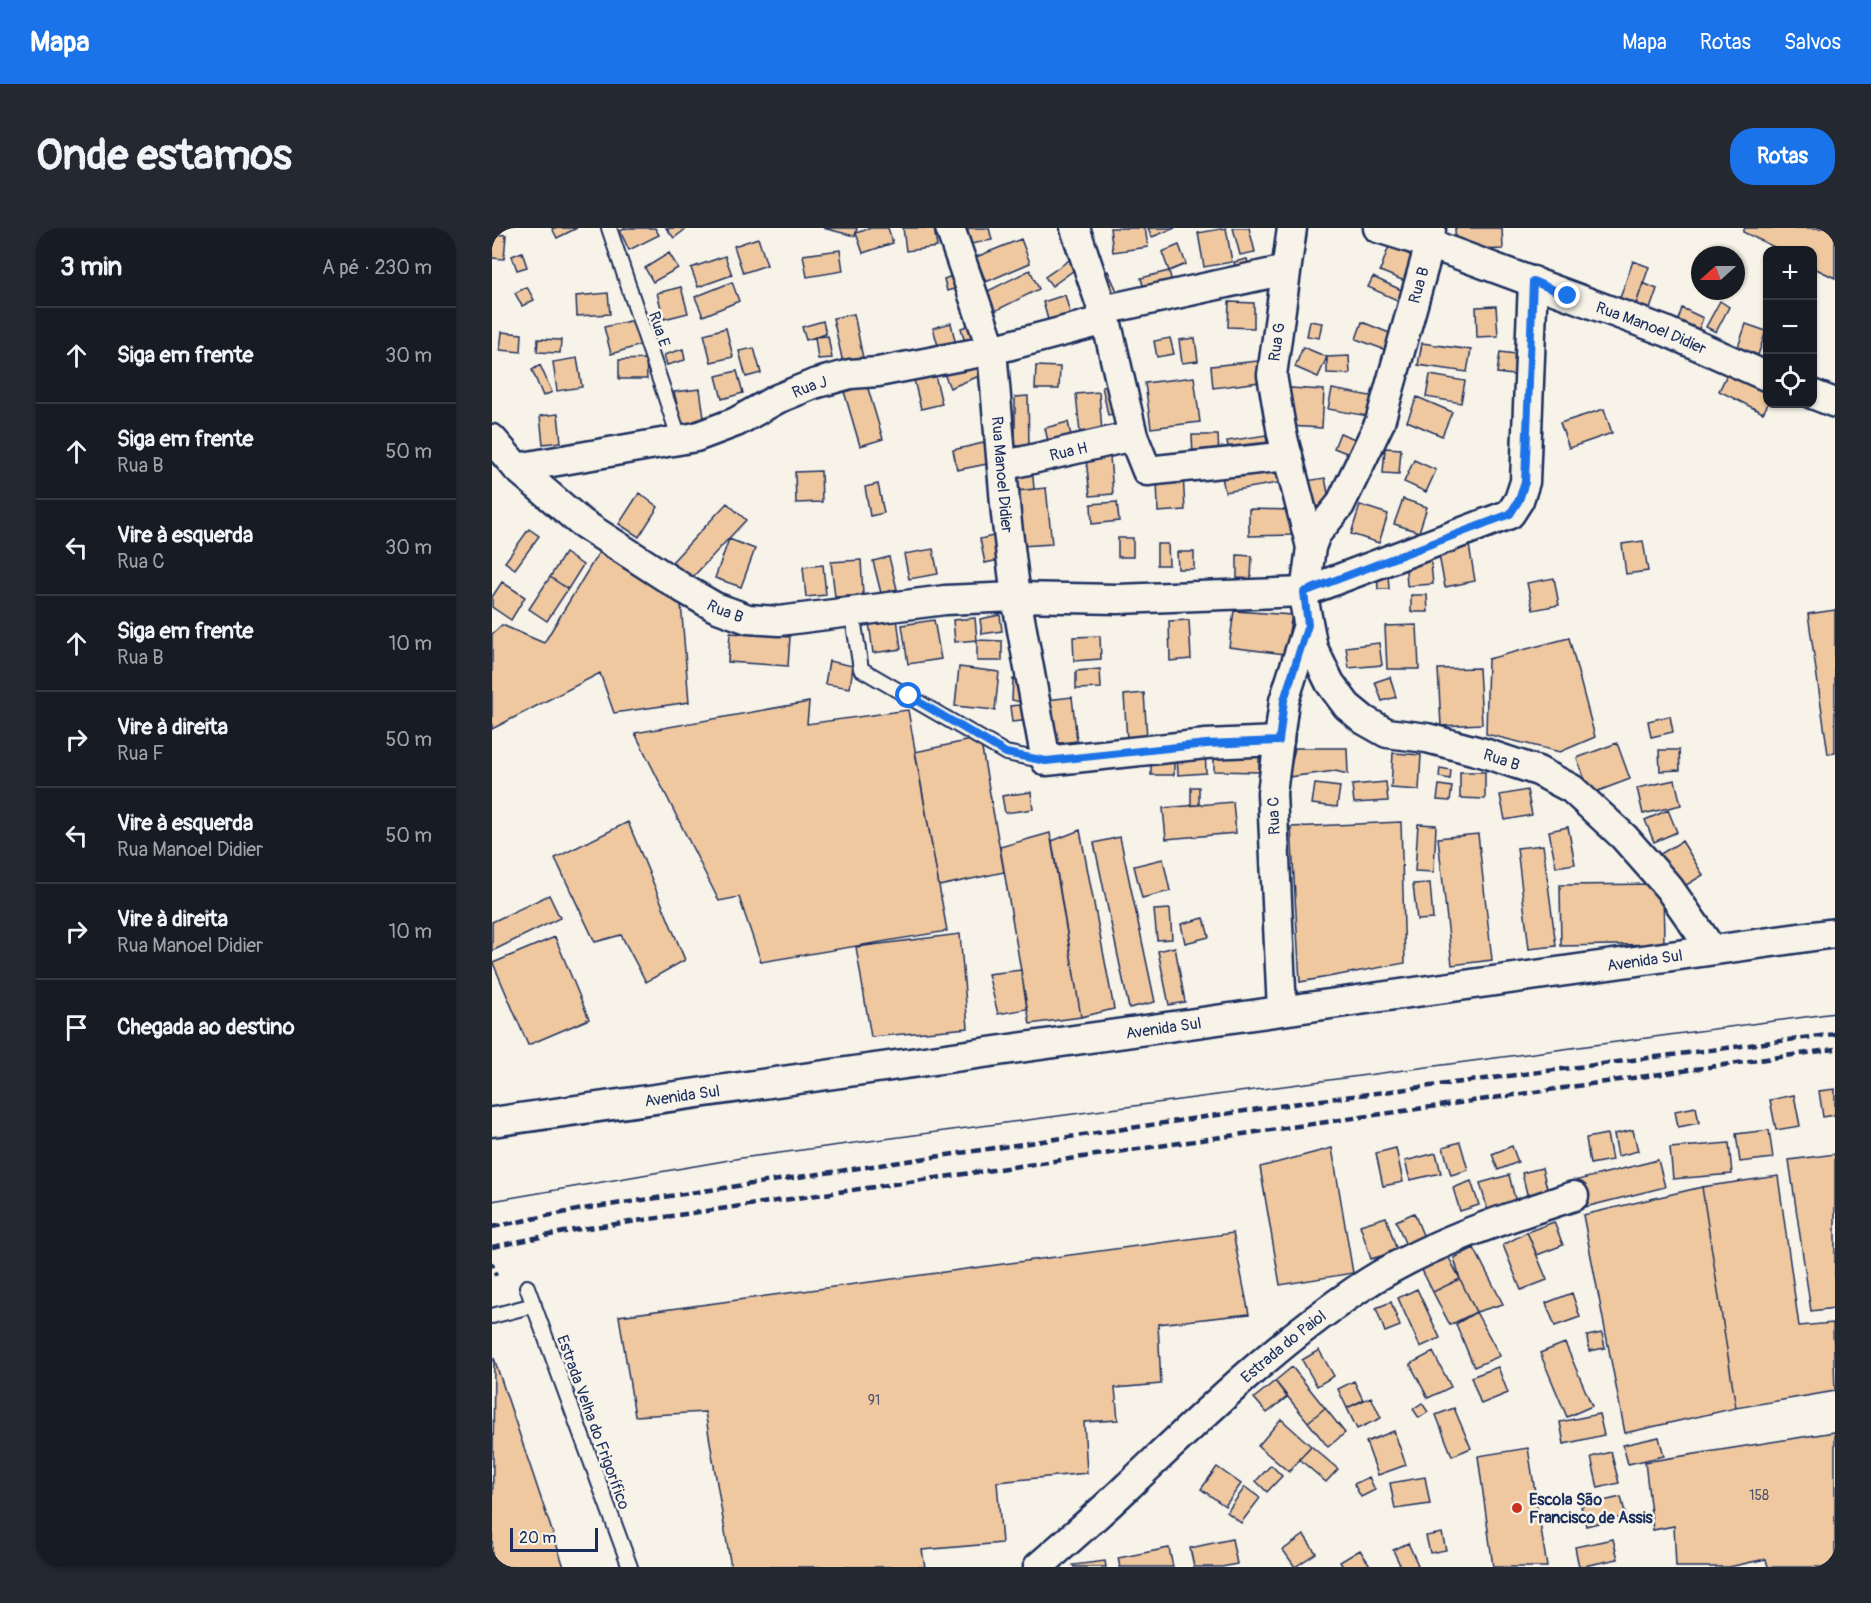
<!DOCTYPE html>
<html lang="pt">
<head>
<meta charset="utf-8">
<style>
	:root { --surface:#171b24; --page:#242831; --text:#f1f3f6; --muted:#9ea1a6; --line:#363941; --accent:#1a73e8 }
	body { margin:0; font-family:Pangolin,sans-serif; background:var(--page); color:var(--text) }
	.controls { position:absolute; right:18px; top:18px; display:grid; overflow:hidden; border-radius:12px; box-shadow:0 2px 4px #0004 }
	.controls button { width:54px; height:54px; display:grid; place-items:center; padding:0; border:0; border-bottom:2px solid var(--line); background:var(--surface); color:var(--text); font:30px sans-serif }
	.compass { position:absolute; left:1199px; top:18px; width:54px; height:54px; border-radius:50%; background:var(--surface); box-shadow:0 2px 4px #0004; rotate:249deg }
	.scale { position:absolute; left:18px; bottom:15px; width:88px; box-sizing:border-box; padding-left:6px; border:3px solid #1b2f5e; border-top:0; font-size:16px; line-height:21px; white-space:nowrap; color:#1b2f5e; -webkit-text-stroke:4px #f7f3e8; paint-order:stroke }
	.stop { position:absolute; width:18px; height:18px; margin:-14px; border:4px solid #1a73e8; border-radius:50%; background:#fff }
	.stop.end { background:#1a73e8; border-color:#fff; box-shadow:0 2px 6px #0008 }
	.list { margin:0; padding:0; list-style:none }
	h2 { display:flex; justify-content:space-between; align-items:center; height:78px; margin:0; padding:0 24px; font-size:26px }
	h2 small { font-size:20px; font-weight:400; color:var(--muted) }
	.list li { display:grid; grid-template-columns:39px 1fr auto; gap:18px; align-items:center; box-sizing:border-box; height:96px; padding:0 24px; border-top:2px solid var(--line) }
	.list b { display:block; font-size:22px; white-space:nowrap }
	.list p { margin:0; font-size:20px; white-space:nowrap; color:var(--muted) }
	.list em { font-size:20px; font-style:normal; color:var(--muted) }
	.icon { flex:none; width:33px; height:33px; fill:none; stroke:currentColor; stroke-width:2; stroke-linecap:round; stroke-linejoin:round }
	.map { position:relative; flex:none; width:1343px; height:1339px; overflow:hidden; border-radius:24px }
	header { display:flex; align-items:center; gap:36px; box-sizing:border-box; height:84px; padding:0 30px; background:var(--accent); color:#fff }
	header strong { font-size:28px }
	nav { display:flex; gap:33px; margin-inline-start:auto; font-size:21px }
	.intro { display:flex; align-items:center; justify-content:space-between; box-sizing:border-box; height:144px; padding:0 36px }
	h1 { margin:0; font-size:42px }
	.button { padding:15px 27px; border-radius:24px; background:var(--accent); color:#fff; font-size:21px; font-weight:700 }
	main { display:flex; gap:36px; padding:0 36px }
	aside { flex:1; background:var(--surface); border-radius:24px; box-shadow:0 2px 4px #0004 }
	.map>svg:first-child { display:block }
</style>
</head>
<body>
<header>
<strong>Mapa</strong>
<nav><a>Mapa</a><a>Rotas</a><a>Salvos</a></nav>
</header>
<div class="intro"><h1>Onde estamos</h1><a class="button">Rotas</a></div>
<main>
<aside>
<h2>3 min<small>A pé · 230 m</small></h2>
<ul class="list">
<li><svg class="icon" aria-label="ahead" viewBox="0 0 24 24"><path d="M12 20V5M6 11l6-6 6 6"/></svg><div><b>Siga em frente</b></div><em>30 m</em></li>
<li><svg class="icon" aria-label="ahead" viewBox="0 0 24 24"><path d="M12 20V5M6 11l6-6 6 6"/></svg><div><b>Siga em frente</b><p>Rua B</p></div><em>50 m</em></li>
<li><svg class="icon" aria-label="left" viewBox="0 0 24 24"><path d="M17 20v-9H6M10 6l-5 5 5 5"/></svg><div><b>Vire à esquerda</b><p>Rua C</p></div><em>30 m</em></li>
<li><svg class="icon" aria-label="ahead" viewBox="0 0 24 24"><path d="M12 20V5M6 11l6-6 6 6"/></svg><div><b>Siga em frente</b><p>Rua B</p></div><em>10 m</em></li>
<li><svg class="icon" aria-label="right" viewBox="0 0 24 24"><path d="M7 20v-9h11M14 6l5 5-5 5"/></svg><div><b>Vire à direita</b><p>Rua F</p></div><em>50 m</em></li>
<li><svg class="icon" aria-label="left" viewBox="0 0 24 24"><path d="M17 20v-9H6M10 6l-5 5 5 5"/></svg><div><b>Vire à esquerda</b><p>Rua Manoel Didier</p></div><em>50 m</em></li>
<li><svg class="icon" aria-label="right" viewBox="0 0 24 24"><path d="M7 20v-9h11M14 6l5 5-5 5"/></svg><div><b>Vire à direita</b><p>Rua Manoel Didier</p></div><em>10 m</em></li>
<li><svg class="icon" aria-label="arrive" viewBox="0 0 24 24"><path d="M6 21V4h12l-3 4 3 4H6"/></svg><div><b>Chegada ao destino</b></div></li>
</ul>
</aside>
<div class="map">
<svg width="1343" height="1339" viewBox="0 0 1343 1339">
	<rect width="100%" height="100%" fill="#f7f3e8"/>
	<filter id="ink" filterUnits="userSpaceOnUse"><feTurbulence type="fractalNoise" baseFrequency=".0167" numOctaves="2"/><feDisplacementMap in="SourceGraphic" scale="12" xChannelSelector="R" yChannelSelector="G"/><feConvolveMatrix kernelMatrix="1 2 1 2 8 2 1 2 1" color-interpolation-filters="sRGB"/></filter>
	<g filter="url(#ink)">
		<path fill="#efc89f" stroke="#1b2f5e" stroke-width="1.5" d="M60 0H85L65 10Z
			M134 0H163L167 7 137 22 128 3Z
			M174 0H195L182 10Z
			M331 0H365L363 8Z
			M379 0H396L401 15 371 25 364 5Z
			M411 0H442L445 19 414 23Z
			M475 0H497L500 12 479 16Z
			M618 0H653L656 19 621 24Z
			M656 0H683L660 9Z
			M734 0 740 34 712 39 706 5Z
			M741 0H757L763 24 748 27Z
			M963 0H1010L1011 21 964 23Z
			M1253 0H1343V50L1320 39V22H1288L1251 4Z
			M0 6 14 7 12 31 0 30Z
			M266 10 275 37 251 45 242 18Z
			M529 11 538 35 494 54 484 29Z
			M687 17 694 36 677 43 670 24Z
			M897 18 930 32 920 56 888 43Z
			M348 22 351 43 315 49 311 27Z
			M30 24 35 39 25 42 20 28Z
			M177 25 186 40 161 54 153 40Z
			M233 28 240 47 206 59 199 40Z
			M583 28 589 37 560 58 553 49Z
			M755 31 758 42 745 46 742 34Z
			M1141 33 1157 39 1144 76 1128 70Z
			M538 42 547 61 503 83 494 64Z
			M616 43 625 63 610 70 601 49Z
			M677 43 682 62 654 69 649 50Z
			M468 45 472 58 455 63 452 51Z
			M881 49 918 66 914 76 876 59Z
			M240 54 247 73 211 88 203 69Z
			M1151 55 1165 61 1158 81 1144 76Z
			M35 59 42 72 30 78 23 65Z
			M189 59 196 85 172 91 165 65Z
			M116 65 118 86 85 88 84 68Z
			M573 67 581 95 559 102 551 74Z
			M1228 73 1237 79 1224 104 1214 99Z
			M737 74 762 75V100L736 99Z
			M1004 78 1006 108 985 109 984 79Z
			M1190 80 1211 90 1207 101 1186 92Z
			M362 86 371 130 351 135 341 90Z
			M142 92 149 117 119 126 112 99Z
			M331 93 334 106 314 112 310 99Z
			M818 93 830 95 827 110 815 108Z
			M487 94 494 115 475 122 469 100Z
			M870 94 905 108 899 124 864 111Z
			M459 95 464 117 447 121 441 100Z
			M1254 96 1274 103 1266 127 1246 119Z
			M234 100 241 129 219 134 212 106Z
			M10 104 30 106 29 124 8 122Z
			M336 108 340 130 326 131 323 109Z
			M678 110 682 126 665 129 662 113Z
			M703 110 706 133 690 135 687 112Z
			M46 111 69 112 68 125 45 124Z
			M930 115 979 122 975 144 926 137Z
			M811 119 835 129 826 149 803 139Z
			M262 120 269 145 254 149 247 123Z
			M191 121 193 132 175 137 172 127Z
			M1008 124 1031 127 1029 148 1005 145Z
			M485 128 492 146 458 160 450 141Z
			M857 128 858 146 835 145V129Z
			M85 130 90 159 65 163 61 134Z
			M154 131 155 151H127V132Z
			M766 133 768 154 721 160 719 138Z
			M48 137 60 164 51 168 40 142Z
			M544 138 568 139 567 161H543Z
			M1238 140 1276 158V176L1271 185 1227 163Z
			M245 143 251 165 230 171 224 148Z
			M443 147 450 176 429 181 422 152Z
			M938 147 973 153 969 175 934 169Z
			M702 149 708 194 659 200 653 155Z
			M374 154 391 211 368 218 351 160Z
			M626 156 632 184 616 187 610 158Z
			M798 160 832 162 830 200 796 198Z
			M208 161 213 197 191 200 182 164Z
			M840 161 884 169 881 189 836 181Z
			M607 164 610 204 588 205 584 166Z
			M536 168 537 218H523V169Z
			M925 169 960 184 950 208 915 193Z
			M1112 181 1120 205 1077 220 1068 195Z
			M66 186 69 214 51 216 48 188Z
			M576 194 580 212 557 218 553 200Z
			M848 205 873 215 867 230 842 220Z
			M700 207H726L727 229H701Z
			M774 207 776 222 738 228 735 213Z
			M500 213 505 234 465 242 461 222Z
			M893 220 909 221 907 246 891 245Z
			M618 228 621 266 598 268 594 230Z
			M922 232 944 242 934 264 912 254Z
			M788 233 792 254 733 264 729 244Z
			M540 238 542 261 524 263 522 239Z
			M329 243 330 274 304 275 303 244Z
			M691 246 693 282 666 284 665 247Z
			M833 250 838 276 819 280 814 253Z
			M386 256 392 285 378 288 373 259Z
			M554 260 560 316 529 318 524 263Z
			M147 265 166 279 147 309 127 296Z
			M911 271 935 279 927 304 902 296Z
			M625 274 627 293 600 296 599 276Z
			M235 275 254 292 198 352 180 334Z
			M868 277 896 286 887 315 859 306Z
			M757 281 799 282V307L757 308Z
			M37 301 47 308 23 341 13 334Z
			M510 306 516 330 493 335 488 311Z
			M626 310H641V329H626Z
			M237 311 263 321 249 359 223 350Z
			M1151 313 1156 343 1134 346 1130 316Z
			M665 316H676L677 337H665Z
			M977 317 983 353 953 359 946 322Z
			M441 321 446 346 417 351 412 326Z
			M107 324 189 375 197 474 122 485 108 445 0 501V406L10 397 52 415Z
			M685 324H702V341H686Z
			M73 325 91 337 76 361 58 349Z
			M938 326 941 356 915 358 913 328Z
			M745 327 760 328 759 351 745 350Z
			M397 329 405 361 389 365 381 333Z
			M369 332 371 367 343 369 339 334Z
			M331 337 334 367 314 369 311 339Z
			M885 346H896L897 361H886Z
			M58 349 76 361 55 393 37 381Z
			M1062 350 1067 377 1041 382 1035 355Z
			M10 354 33 369 19 392 0 379V369Z
			M919 367H935L936 384H919Z
			M1343 382V525L1336 526 1316 386Z
			M742 383 800 387 793 426 737 419Z
			M508 387 510 403 490 406 488 391Z
			M405 390 409 421 381 425 377 394Z
			M483 390 485 412 463 414 461 392Z
			M442 392 449 431 416 436 410 397Z
			M697 392 699 431 678 433 677 393Z
			M925 397 927 441H895L893 398Z
			M238 405 298 409 296 438 236 434Z
			M608 408 609 431 582 433 581 409Z
			M1077 410 1103 509 1068 524 994 506 996 431Z
			M485 412 510 413V433H485Z
			M887 415 890 437 857 440 854 419Z
			M337 433 361 438 358 460 333 456Z
			M467 439 507 444 503 482 463 478Z
			M987 440 990 496 949 498 946 441Z
			M608 441 609 460 584 461V443Z
			M898 449 904 469 890 473 883 454Z
			M521 451 534 453 537 476 520 472Z
			M652 465 655 510 635 512 632 467Z
			M580 469 585 513 560 516 555 472Z
			M317 474 315 496 416 482 455 703 269 734 247 669 227 673 143 505Z
			M537 476 540 492 520 494 518 478Z
			M1178 488 1181 504 1159 509 1156 493Z
			M488 510 512 644 447 658 423 524Z
			M1125 515 1138 551 1098 566 1085 530Z
			M767 517V544L722 543V519Z
			M713 519 714 545 686 547 685 523Z
			M803 520H855L856 546 843 543 796 549Z
			M1167 522H1187L1188 542 1168 543Z
			M682 524V547H659V525Z
			M901 525 929 527 927 562 899 560Z
			M948 540 959 542 958 551 947 549Z
			M968 544H993V571L968 570Z
			M1183 552 1189 577 1151 586 1145 560Z
			M894 554 896 573 862 575 860 557Z
			M823 556 848 559 845 579 820 576Z
			M947 557 960 559 958 573 945 572Z
			M699 559H707V577H699Z
			M1035 562 1040 587 1013 592 1008 567Z
			M539 564 541 581 513 585 510 568Z
			M741 574 744 605 674 611 671 580Z
			M1176 582 1185 604 1162 614 1153 592Z
			M136 594 193 732 154 754 129 707 103 714 63 630Z
			M909 594 913 735 808 754 799 599Z
			M926 596 944 597 942 644 923 643Z
			M1076 599 1083 636 1064 639 1057 603Z
			M588 602 622 781 589 789 560 613Z
			M558 605 589 789 538 796 508 619Z
			M986 606 1000 732 960 737 946 610Z
			M628 609 663 774 637 780 602 615Z
			M1190 613 1211 647 1186 662 1165 628Z
			M1051 617 1064 718 1037 721 1025 620Z
			M671 631 678 663 650 670 642 638Z
			M938 655 941 691 925 692 921 656Z
			M1171 656 1172 716 1069 718 1068 657Z
			M57 667 68 690 0 723V694Z
			M678 681 680 711 665 712 662 682Z
			M712 690 717 709 693 715 689 696Z
			M468 706 476 800 379 809 364 719Z
			M63 709 97 791 36 817 1 735Z
			M683 719 693 774 677 777 666 723Z
			M529 742 535 781 506 786 496 746Z
			M1343 861V887L1331 889 1327 863Z
			M1302 867 1308 898 1284 902 1278 872Z
			M1204 879 1207 895 1186 899 1183 883Z
			M1141 902 1146 923 1126 928 1122 906Z
			M1277 902 1281 930 1248 934 1244 906Z
			M1115 906 1120 932 1098 936 1094 910Z
			M968 914 976 942 959 947 951 919Z
			M1237 915 1240 946 1181 951 1178 920Z
			M1020 918 1026 934 1006 942 1000 926Z
			M840 920 861 1045 788 1057 768 939Z
			M904 920 911 954 891 958 884 925Z
			M944 925 949 945 918 952 913 933Z
			M1343 926V1080L1319 1083 1297 932Z
			M1166 932 1173 959 1093 979 1086 952Z
			M1050 940 1056 964 1036 970 1030 945Z
			M1017 947 1024 975 996 983 988 955Z
			M1286 948 1307 1098 1341 1095 1343 1163 1244 1180 1210 959Z
			M979 953 987 977 968 983 961 960Z
			M1210 959 1244 1180 1133 1205 1091 987Z
			M922 985 933 1012 915 1020 904 993Z
			M894 989 905 1023 879 1031 868 997Z
			M1062 994 1071 1017 1045 1027 1035 1004Z
			M1035 1004 1055 1052 1029 1062 1011 1017Z
			M741 1005 757 1086 666 1096 669 1156 623 1160 626 1192 592 1194 595 1245 505 1254 510 1315 430 1322 433 1339H239L213 1184 143 1188 127 1088Z
			M982 1020 1011 1076 984 1084 968 1051 962 1030Z
			M956 1028 968 1051 941 1064 930 1042Z
			M968 1051 984 1084 958 1097 941 1064Z
			M925 1061 948 1110 928 1119 906 1070Z
			M1080 1065 1088 1089 1063 1098 1054 1075Z
			M899 1074 908 1098 893 1104 884 1080Z
			M984 1084 1008 1128 982 1139 964 1096Z
			M1110 1105 1113 1120 1097 1123 1095 1108Z
			M1073 1115 1100 1178 1075 1189 1048 1125Z
			M827 1122 842 1148 825 1158 810 1132Z
			M941 1124 959 1159 936 1170 918 1136Z
			M2 1130 72 1339H0Z
			M800 1139 833 1180 816 1194 783 1153Z
			M1006 1139 1016 1165 989 1176 979 1149Z
			M783 1153 795 1169 775 1185 762 1170Z
			M862 1153 871 1172 855 1180 846 1161Z
			M879 1169 889 1190 865 1201 855 1180Z
			M930 1175 936 1184 927 1190 921 1181Z
			M833 1180 853 1205 836 1219 816 1194Z
			M962 1180 979 1220 960 1228 944 1187Z
			M1107 1186 1112 1207 1072 1216 1068 1194Z
			M789 1191 819 1218 797 1244 766 1218Z
			M902 1203 914 1237 886 1247 874 1214Z
			M1343 1204V1339H1276L1274 1331 1237 1339H1184L1182 1298 1161 1302 1153 1234Z
			M1167 1209 1172 1228 1136 1236 1131 1217Z
			M819 1218 846 1241 834 1254 807 1231Z
			M1036 1220 1055 1339H1001L986 1228Z
			M1119 1224 1127 1255 1106 1260 1099 1229Z
			M779 1237 790 1248 775 1264 764 1253Z
			M725 1239 749 1256 733 1278 709 1261Z
			M877 1249 883 1262 869 1269 862 1256Z
			M933 1249 938 1276 903 1281 898 1255Z
			M753 1259 768 1270 749 1295 735 1284Z
			M1129 1269 1134 1288 1094 1298 1089 1278Z
			M950 1305 954 1322 938 1325 934 1308Z
			M812 1307 824 1325 803 1339 791 1322Z
			M740 1311 745 1336 730 1339H702L698 1320Z
			M1121 1311 1126 1331 1087 1339 1083 1319Z
			M916 1315 926 1337 922 1339H909L901 1322Z
			M677 1320 681 1339H628L626 1330Z
			M868 1322 879 1339H851L848 1334Z
			M613 1333 614 1339H582L581 1337Z"/>
		<g fill="none" stroke-linecap="round" stroke-linejoin="round">
			<g stroke="#1b2f5e" stroke-width="18">
				<path id="lane" d="M117 0 188 212
					M360 384 369 441 514 525 554 533
					M35 1059 138 1339
					M0 1088 42 1077"/>
			</g>
			<g stroke="#1b2f5e" stroke-width="33">
				<g id="street">
					<path id="s1" d="M458 0 500 122 514 287 524 369 554 533 714 516 787 513"/>
					<path d="M583 0 614 92 641 208 655 243 796 228"/>
					<path d="M800 0 780 147 790 206 819 319"/>
					<path id="s2" d="M886 0 938 16 1173 103 1276 149"/>
					<path id="s3" d="M939 0 938 16 888 194 848 277 824 306 819 319 812 373 821 420 838 455 855 478 872 492 895 505 935 510 992 525 1046 543 1080 561 1132 609 1177 660 1220 722"/>
					<path d="M611 82 794 42"/>
					<path d="M1320 166 1343 175"/>
					<path id="s4" d="M0 211 25 240 87 293 192 361 223 379 256 391 287 393 453 372 524 369 626 371 812 364 1018 286 1027 272 1033 254 1041 53"/>
					<path id="s5" d="M510 238 641 208"/>
					<path id="s6" d="M25 240 204 209 244 194 285 171 322 156 358 146 386 144 500 122 614 92"/>
					<path d="M790 783 780 565 792 473 816 397"/>
					<path id="s7" d="M0 894 1343 705"/>
					<path id="s8" d="M546 1339C576 1313 606 1287 634 1260 708 1190 781 1118 866 1061 931 1017 1008 992 1082 968"/>
				</g>
			</g>
			<path stroke="#1b2f5e" stroke-width="4" stroke-dasharray="4.5 4.5" stroke-linecap="butt" d="M0 1035 4 1048 0 1049"/>
			<use href="#lane" stroke="#f7f3e8" stroke-width="14"/>
			<use href="#street" stroke="#f7f3e8" stroke-width="28"/>
			<path stroke="#1b2f5e" stroke-width="1.5" d="M0 973 249 930 1343 785"/>
			<path stroke="#1b2f5e" stroke-width="4.5" stroke-dasharray="9 4.5" stroke-linecap="butt" d="M0 999 90 981 814 874 1343 806
				M0 1019 82 1002 1343 821"/>
		</g>
	</g>
	<g fill="none" stroke-linecap="round" stroke-linejoin="round" filter="url(#ink)">
		<path stroke="#1a73e8" stroke-width="8" d="M417 468 514 525 554 533 714 516 787 513 792 472 816 397 812 364 1018 286 1027 272 1033 254 1041 53 1076 68"/>
	</g>
	<circle fill="#c8321e" stroke="#f7f3e8" stroke-width="2" cx="1025" cy="1280" r="6"/>
	<g text-anchor="middle" stroke-width="5" stroke-linejoin="round" paint-order="stroke">
		<g font-size="14" fill="#50556e">
			<text x="382" y="1177">91</text>
			<text x="1267" y="1272">158</text>
		</g>
		<g font-size="16" fill="#1b2f5e" stroke="#f7f3e8">
			<text transform="translate(926 57) rotate(-74)" y="6">Rua B</text>
			<text dy="6" stroke="none"><textPath href="#s2" startOffset="291">Rua Manoel Didier</textPath></text>
			<text transform="translate(168 101) rotate(71)" y="6">Rua E</text>
			<text transform="translate(784 114) rotate(-82)" y="6">Rua G</text>
			<text dy="6" stroke="none"><textPath href="#s6" startOffset="306">Rua J</textPath></text>
			<text dy="6" stroke="none"><textPath href="#s5" startOffset="68">Rua H</textPath></text>
			<text dy="6" stroke="none"><textPath href="#s1" startOffset="254">Rua Manoel Didier</textPath></text>
			<text dy="6" stroke="none"><textPath href="#s4" startOffset="292">Rua B</textPath></text>
			<text dy="6" stroke="none"><textPath href="#s3" startOffset="681">Rua B</textPath></text>
			<text transform="translate(781 588) rotate(-92)" y="6">Rua C</text>
			<text dy="6" stroke="none"><textPath href="#s7" startOffset="1164">Avenida Sul</textPath></text>
			<text dy="6" stroke="none"><textPath href="#s7" startOffset="678">Avenida Sul</textPath></text>
			<text dy="6" stroke="none"><textPath href="#s7" startOffset="192">Avenida Sul</textPath></text>
			<text dy="6" stroke="none"><textPath href="#s8" startOffset="330">Estrada do Paiol</textPath></text>
			<text transform="translate(102 1194) rotate(70)" y="6">Estrada Velha do Frigorífico</text>
		</g>
		<g font-size="16" font-weight="bold" fill="#1b2f5e" stroke="#f7f3e8" text-anchor="start">
			<text x="1037" y="1277">Escola São<tspan x="1037" dy="18">Francisco de Assis</tspan></text>
		</g>
	</g>
</svg>
<div class="controls">
<button>+</button>
<button>−</button>
<button><svg class="icon" aria-label="locate" viewBox="0 0 24 24"><circle cx="12" cy="12" r="6"/><path d="M12 2v4M12 18v4M2 12h4M18 12h4"/></svg></button>
</div>
<svg class="compass" viewBox="-18 -18 36 36"><path d="M0-13l5 13h-10z" fill="#e53935"/><path d="M0 13l5-13h-10z" fill="#9ea1a6"/></svg>
<div class="scale">20 m</div>
<div class="stop" style="left:417px;top:468px"></div>
<div class="stop end" style="left:1076px;top:68px"></div>
</div>
</main>
</body>
</html>
